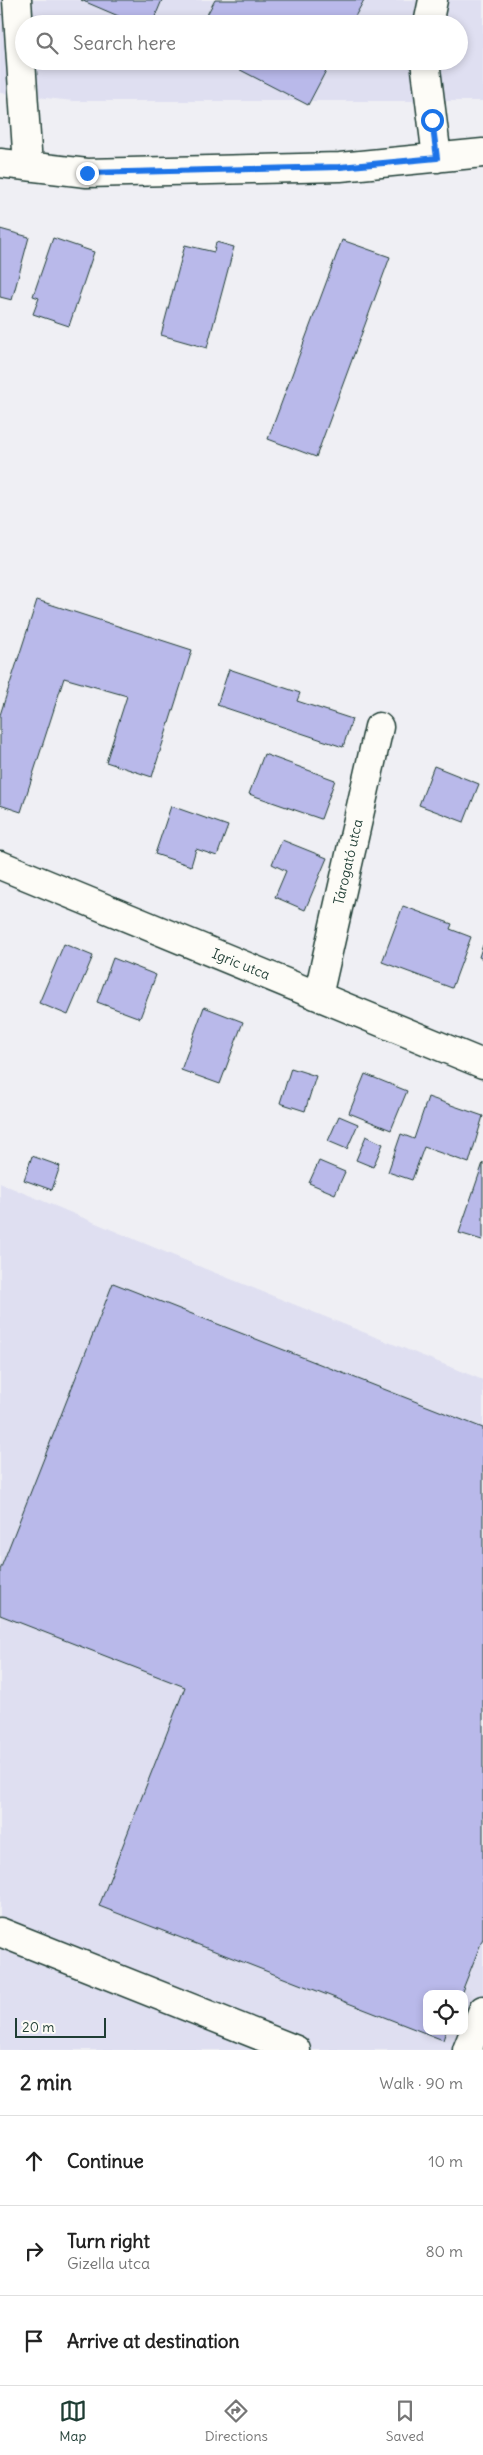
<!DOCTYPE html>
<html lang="en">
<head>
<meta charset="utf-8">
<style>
	:root { --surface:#fff; --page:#f6f6f6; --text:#222; --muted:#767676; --line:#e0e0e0; --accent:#1f3d34 }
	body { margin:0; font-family:Delius,sans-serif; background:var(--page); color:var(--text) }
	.controls { position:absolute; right:15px; bottom:15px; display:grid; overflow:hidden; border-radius:10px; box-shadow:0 2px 8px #0003 }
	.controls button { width:45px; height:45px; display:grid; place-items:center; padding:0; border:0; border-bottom:1px solid var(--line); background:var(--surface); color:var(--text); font:25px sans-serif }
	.scale { position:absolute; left:15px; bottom:12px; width:91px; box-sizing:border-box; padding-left:5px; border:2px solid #1f3d34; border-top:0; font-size:14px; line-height:18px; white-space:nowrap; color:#1f3d34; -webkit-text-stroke:4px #fdfcf7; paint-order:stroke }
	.stop { position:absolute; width:15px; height:15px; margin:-11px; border:4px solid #1a73e8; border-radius:50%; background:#fff }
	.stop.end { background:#1a73e8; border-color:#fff; box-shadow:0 1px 5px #0008 }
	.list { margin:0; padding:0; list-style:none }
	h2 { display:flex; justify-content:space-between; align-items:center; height:65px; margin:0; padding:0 20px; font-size:21px }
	h2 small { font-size:16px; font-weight:400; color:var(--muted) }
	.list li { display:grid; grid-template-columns:32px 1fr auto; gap:15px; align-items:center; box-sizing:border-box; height:90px; padding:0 20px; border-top:1px solid var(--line) }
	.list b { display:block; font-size:19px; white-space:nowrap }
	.list p { margin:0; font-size:16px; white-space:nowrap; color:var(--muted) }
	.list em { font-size:16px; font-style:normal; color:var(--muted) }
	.icon { flex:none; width:28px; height:28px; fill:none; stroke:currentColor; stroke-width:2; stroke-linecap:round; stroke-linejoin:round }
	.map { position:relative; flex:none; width:483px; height:2050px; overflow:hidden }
	.search { position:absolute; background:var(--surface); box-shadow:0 2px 8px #0003; left:15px; right:15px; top:15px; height:55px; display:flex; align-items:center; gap:12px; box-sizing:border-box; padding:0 18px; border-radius:28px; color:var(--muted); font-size:19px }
	.sheet { height:335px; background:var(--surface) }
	nav { display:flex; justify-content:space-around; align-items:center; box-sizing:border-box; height:70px; border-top:1px solid var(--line); background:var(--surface); font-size:14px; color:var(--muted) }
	nav a { display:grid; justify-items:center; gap:2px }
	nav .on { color:var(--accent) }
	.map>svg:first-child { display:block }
</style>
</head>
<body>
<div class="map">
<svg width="483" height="2050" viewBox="0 0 483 2050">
	<rect width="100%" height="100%" fill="#efeff4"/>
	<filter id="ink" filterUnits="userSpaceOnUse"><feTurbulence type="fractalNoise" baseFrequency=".02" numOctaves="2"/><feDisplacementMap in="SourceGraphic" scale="10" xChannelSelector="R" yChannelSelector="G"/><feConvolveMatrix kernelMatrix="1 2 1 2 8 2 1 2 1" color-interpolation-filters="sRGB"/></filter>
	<g filter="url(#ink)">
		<path fill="#dfdff1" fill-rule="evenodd" d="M0 0H483V101H73L0 93ZM24 24H459V61H24Z
			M0 1183 208 1270 483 1380V2050H0ZM427 1994H464V2031H427Z"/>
		<path fill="#b9b9ea" stroke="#1f3d34" d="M81 0H162L152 24H137Z
			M215 0H364L351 24H202Z
			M223 61H331L308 105Z
			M0 229 29 237 12 300 0 297Z
			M53 238 94 252 69 326 33 314 39 298 33 296Z
			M342 240 390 257 316 457 268 439Z
			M216 242 234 247 207 348 161 335 185 245 214 252Z
			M37 600 192 650 152 777 106 762 127 696 64 678 21 812 0 805V715Z
			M229 669 300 693 297 701 352 719 343 747 217 705Z
			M264 754 335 780 321 819 249 794Z
			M434 766 479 784 464 822 419 805Z
			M171 806 228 826 217 856 196 849 191 866 155 854Z
			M282 840 327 858 305 910 275 897 286 871 272 864Z
			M403 906 452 924 450 929 471 937 452 988 382 962Z
			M64 944 93 956 68 1015 39 1003Z
			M483 945V959L479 957Z
			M113 958 156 975 140 1018 97 1002Z
			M204 1007 243 1022 220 1084 181 1070Z
			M291 1068 316 1076 305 1111 280 1103Z
			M365 1074 407 1091 391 1130 349 1113Z
			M428 1097 483 1116 469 1163 424 1147 412 1180 388 1172 401 1134 414 1139Z
			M339 1116 358 1124 347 1149 328 1141Z
			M366 1136 383 1144 373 1167 356 1160Z
			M32 1156 60 1166 52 1190 24 1180Z
			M319 1161 345 1172 335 1194 309 1183Z
			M483 1163V1238L482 1240 459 1233Z
			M113 1283 483 1428V1938L461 1994H427V2031H446L443 2040 99 1906 185 1687 0 1615V1570Z"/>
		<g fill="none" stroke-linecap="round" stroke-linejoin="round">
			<g stroke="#1f3d34" stroke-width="31">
				<path id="minor" d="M17 0 28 166
					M428 24 433 0
					M425 61 437 158
					M0 163 87 173 340 167 483 153
					M0 865 483 1064
					M318 996 379 727
					M0 1932 296 2050
					M467 2050 483 2010"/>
			</g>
			<use href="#minor" stroke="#fdfcf7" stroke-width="28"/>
		</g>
	</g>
	<g fill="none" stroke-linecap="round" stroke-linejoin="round" filter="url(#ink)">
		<path stroke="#1a73e8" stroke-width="6" d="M87 173 340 167 437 158 432 120"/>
	</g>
	<g text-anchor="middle" stroke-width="4" stroke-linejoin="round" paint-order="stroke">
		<g font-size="14" fill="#1f3d34" stroke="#fdfcf7">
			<text transform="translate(348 862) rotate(-77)" y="5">Tárogató utca</text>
			<text transform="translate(241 964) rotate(22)" y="5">Igric utca</text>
		</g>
	</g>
</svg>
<div class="controls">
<button><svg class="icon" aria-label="locate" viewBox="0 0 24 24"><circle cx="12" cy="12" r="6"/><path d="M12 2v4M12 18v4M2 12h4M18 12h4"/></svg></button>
</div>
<div class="scale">20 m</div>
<div class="stop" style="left:432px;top:120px"></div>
<div class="stop end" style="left:87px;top:173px"></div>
<div class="search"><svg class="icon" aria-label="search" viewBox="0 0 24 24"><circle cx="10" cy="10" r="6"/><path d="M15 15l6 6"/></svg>Search here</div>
</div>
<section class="sheet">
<h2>2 min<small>Walk · 90 m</small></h2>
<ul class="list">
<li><svg class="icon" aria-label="ahead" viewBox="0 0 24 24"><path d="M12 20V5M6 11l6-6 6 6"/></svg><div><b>Continue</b></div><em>10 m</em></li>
<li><svg class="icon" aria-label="right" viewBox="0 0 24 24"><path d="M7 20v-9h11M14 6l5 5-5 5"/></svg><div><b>Turn right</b><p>Gizella utca</p></div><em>80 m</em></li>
<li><svg class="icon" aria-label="arrive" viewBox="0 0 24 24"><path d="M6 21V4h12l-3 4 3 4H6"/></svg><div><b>Arrive at destination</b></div></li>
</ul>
</section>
<nav>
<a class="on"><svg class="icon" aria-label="map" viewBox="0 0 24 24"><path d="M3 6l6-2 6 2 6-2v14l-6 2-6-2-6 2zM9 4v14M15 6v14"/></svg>Map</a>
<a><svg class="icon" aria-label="directions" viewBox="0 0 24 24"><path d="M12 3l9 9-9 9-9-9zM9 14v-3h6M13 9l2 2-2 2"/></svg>Directions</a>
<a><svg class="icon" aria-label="saved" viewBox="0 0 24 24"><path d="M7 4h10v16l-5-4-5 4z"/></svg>Saved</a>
</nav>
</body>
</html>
